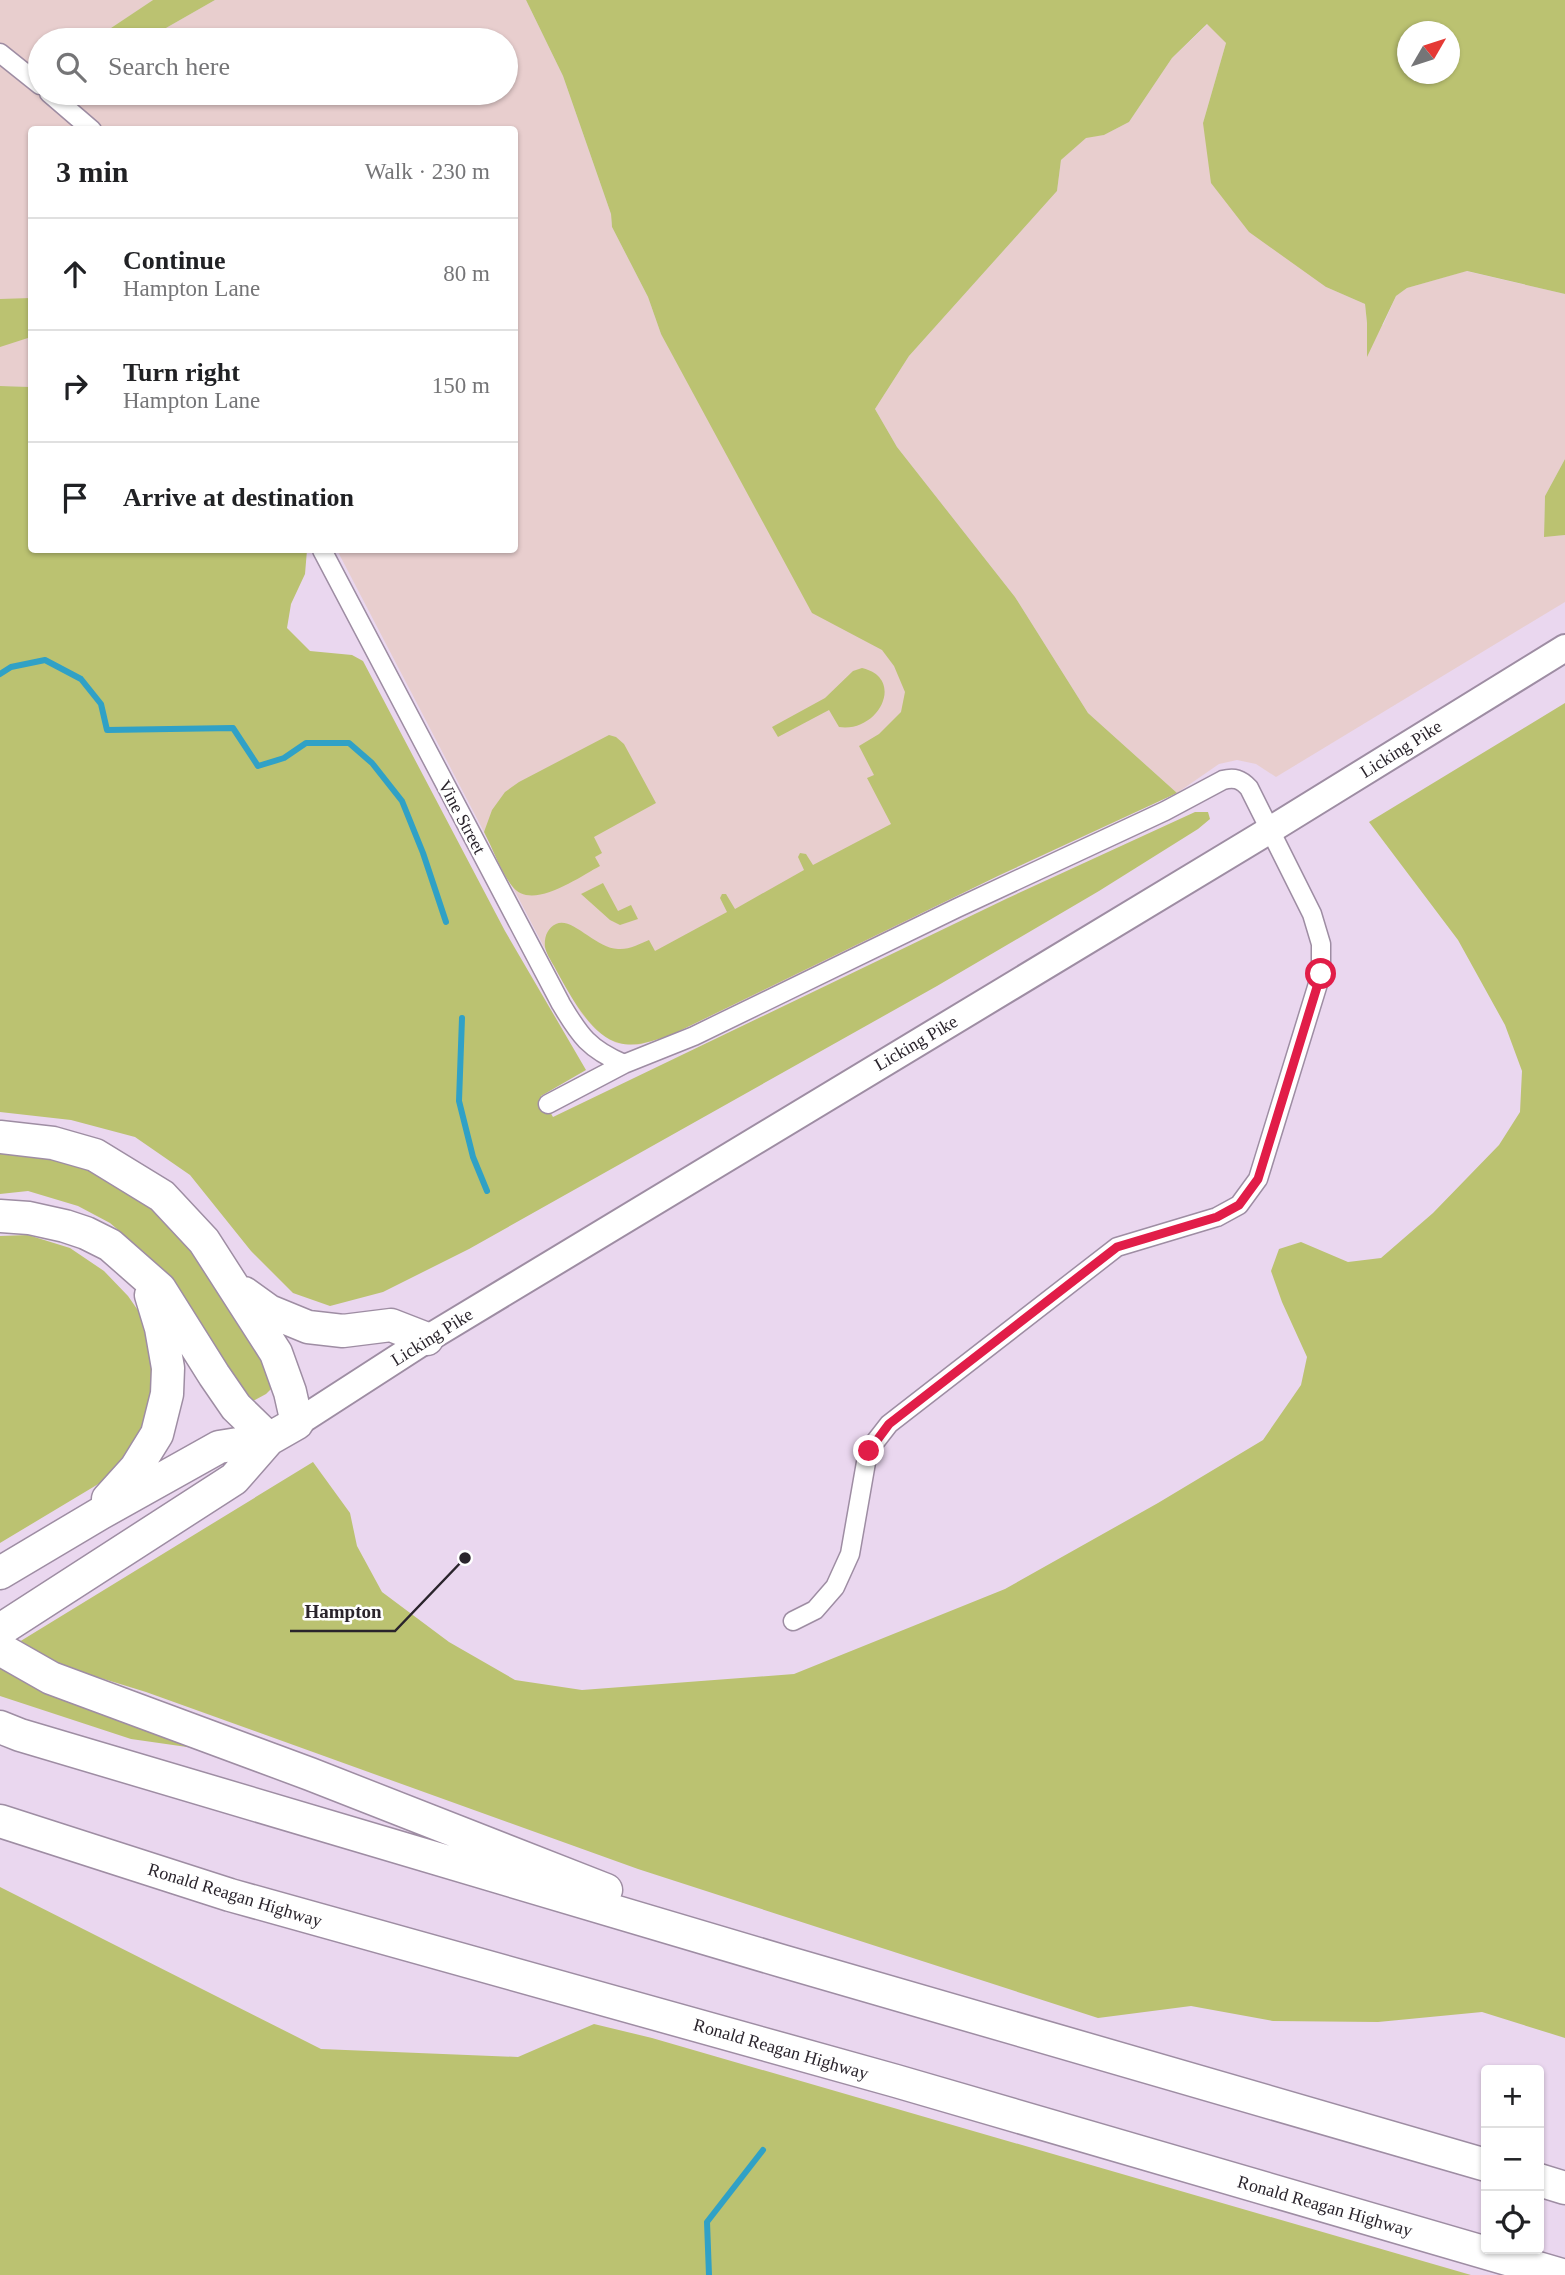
<!DOCTYPE html>
<html lang="en">
<head>
<meta charset="utf-8">
<style>
	:root { --surface:#fff; --page:#f2f2f2; --text:#202124; --muted:#757577; --line:#e0e0e0 }
	body { margin:0; font-family:"Times New Roman",serif; background:var(--page); color:var(--text) }
	.controls { position:absolute; right:21px; bottom:21px; display:grid; overflow:hidden; border-radius:7px; box-shadow:0 2px 5px #0004 }
	.controls button { width:63px; height:63px; display:grid; place-items:center; padding:0; border:0; border-bottom:2px solid var(--line); background:var(--surface); color:var(--text); font:35px sans-serif }
	.compass { position:absolute; left:1397px; top:21px; width:63px; height:63px; border-radius:50%; background:var(--surface); box-shadow:0 2px 5px #0004; rotate:51deg }
	.stop { position:absolute; width:21px; height:21px; margin:-16px; border:5px solid #e11d48; border-radius:50%; background:#fff }
	.stop.end { background:#e11d48; border-color:#fff; box-shadow:0 2px 7px #0008 }
	.list { margin:0; padding:0; list-style:none }
	h2 { display:flex; justify-content:space-between; align-items:center; height:91px; margin:0; padding:0 28px; font-size:30px }
	h2 small { font-size:23px; font-weight:400; color:var(--muted) }
	.list li { display:grid; grid-template-columns:46px 1fr auto; gap:21px; align-items:center; box-sizing:border-box; height:112px; padding:0 28px; border-top:2px solid var(--line) }
	.list b { display:block; font-size:26px; white-space:nowrap }
	.list p { margin:0; font-size:23px; white-space:nowrap; color:var(--muted) }
	.list em { font-size:23px; font-style:normal; color:var(--muted) }
	.icon { flex:none; width:38px; height:38px; fill:none; stroke:currentColor; stroke-width:2; stroke-linecap:round; stroke-linejoin:round }
	.map { position:relative; flex:none; width:1565px; height:2275px; overflow:hidden }
	.search { position:absolute; background:var(--surface); box-shadow:0 2px 5px #0004; left:28px; top:28px; width:490px; height:77px; display:flex; align-items:center; gap:18px; box-sizing:border-box; padding:0 24px; border-radius:38px; color:var(--muted); font-size:26px }
	.panel { position:absolute; background:var(--surface); box-shadow:0 2px 5px #0004; left:28px; top:126px; width:490px; height:427px; border-radius:7px }
	.map>svg:first-child { display:block }
</style>
</head>
<body>
<div class="map">
<svg width="1565" height="2275" viewBox="0 0 1565 2275">
	<rect width="100%" height="100%" fill="#ead7ef"/>
	<path fill="#e8cece" d="M0 0H153L93 40H40V93H506V40H145L215 0H526L563 76 611 214 612 227 648 297 661 334 931 642 917 917 671 1035 638 1045 616 1043 595 1029 581 1013 557 972 337 550H514V130H32L31 387 0 386Z
		M1208 24 1226 43 1203 123 1326 287 1365 304 1367 323 1383 325 1396 296 1407 288 1466 271 1565 294V459L1545 496 1544 536 1565 535V602L1276 777 1256 764 1237 760 1219 764 1177 793 1088 713 1015 597 897 447 875 409 909 356 1057 191 1061 160 1086 137 1104 135 1129 122 1172 58Z"/>
	<path fill="#bbc271" fill-rule="evenodd" d="M153 0H215L145 40H93Z
		M526 0H1565V294L1467 271 1407 288 1396 296 1367 357V323L1365 304 1326 287 1249 232 1211 183 1203 123 1226 43 1207 24 1172 58 1129 122 1104 135 1086 138 1061 160 1057 191 909 356 875 409 897 447 1015 597 1088 713 1177 793 1000 875 671 1035C654 1040 637 1048 619 1043 591 1037 567 990 554 966 551 961 546 953 545 947 544 938 547 928 556 924 572 916 595 948 618 949 629 950 639 944 649 940L655 951 727 912 720 898 722 894H726L735 909 804 870 798 857 800 853 806 854 813 865 891 824 867 778 874 775 859 746 879 734 901 712 905 692 894 666 882 650 812 613 661 334 648 297 612 227 611 214 563 76ZM1408 32H1450V74H1408Z
		M31 298V337L0 347V299Z
		M0 386 31 387 32 550H307L305 574 291 604 287 628 310 651 352 655 363 661 505 931 586 1070 541 1096 553 1117 1008 898 1195 812H1208L1210 819 1198 829 1099 891 937 986 469 1249 383 1292 330 1306 293 1293 251 1251 190 1175 135 1137 71 1120 0 1112Z
		M1565 459V535L1544 537 1545 496Z
		M862 668C906 678 879 733 839 727L829 710 778 737 772 727 825 698 853 671Z
		M1565 703V2038L1482 2012 1378 2022 1273 2021 1191 2006 1098 2018 638 1869 146 1692 55 1664 19 1642 313 1462 350 1513 357 1546 382 1592 449 1642 515 1680 582 1690 794 1674 1005 1589 1158 1503 1263 1440 1301 1385 1307 1357 1282 1302 1271 1271 1279 1249 1301 1242 1348 1262 1381 1258 1433 1213 1499 1145 1520 1112 1522 1071 1505 1025 1458 940 1369 822Z
		M609 735 616 737 624 744 656 803 594 837 602 853 595 857 600 866C579 877 531 912 512 886 500 870 493 849 484 832L492 810 505 792 519 782Z
		M603 883 618 911 631 905 638 919 620 925 610 920 581 894Z
		M0 1152 73 1160 123 1182 182 1233 253 1338 273 1387 266 1394 253 1401 242 1398 166 1279 145 1253 110 1223 78 1206 28 1191 0 1194Z
		M28 1235 70 1248 104 1271 128 1296 144 1319 155 1355 149 1425 110 1477 0 1543V1236Z
		M0 1661 201 1749 131 1739 0 1696Z
		M0 1887 321 2049 518 2057 594 2024 652 2038 1471 2275H0Z"/>
	<g fill="none" stroke-linecap="round" stroke-linejoin="round">
		<path stroke="#30a1c6" stroke-width="6" d="M0 674 11 667 45 660 81 679 101 704 107 730 233 728 258 766 284 758 306 743H349L372 763 402 801 423 853 446 922
			M462 1018 459 1101 473 1157 487 1191
			M709 2275 707 2222 763 2150"/>
		<g stroke="#9e8da3" stroke-width="21">
			<path id="street" d="M0 53 40 85
				M49 93 92 130
				M322 550 561 1004C580 1036 589 1049 624 1064
				M548 1104 624 1064 694 1036 957 908 1165 811 1223 780C1234 777 1241 779 1249 788L1312 914 1321 944V974L1258 1179 1239 1205 1217 1217 1117 1247 889 1424 868 1451 850 1554 835 1587 815 1610 793 1621"/>
		</g>
		<g stroke="#9e8da3" stroke-width="30">
			<path id="primary" d="M297 1423 427 1339 1270 830 1565 648"/>
		</g>
		<g stroke="#9e8da3" stroke-width="35">
			<path id="highway" d="M0 1137 53 1143 95 1155 162 1196 204 1241 276 1353 290 1392 297 1423 269 1439 234 1479 0 1630
				M0 1216 29 1218 65 1226 86 1233 110 1245 160 1289 214 1375 236 1407 269 1439
				M244 1293 269 1311 308 1327 343 1331 391 1325 427 1339
				M108 1499 136 1468 157 1434 167 1394 168 1368 161 1328 151 1295
				M0 1573 101 1513 219 1447 269 1439
				M0 1649 51 1678 310 1774 606 1890
				M0 1727 20 1735 782 1961 1486 2165
				M0 1821 230 1895 896 2081 1562 2275
				M1539 2180 1565 2188"/>
		</g>
		<use href="#street" stroke="#fff" stroke-width="18"/>
		<use href="#primary" stroke="#fff" stroke-width="26"/>
		<use href="#highway" stroke="#fff" stroke-width="32"/>
	</g>
	<g fill="none" stroke-linecap="round" stroke-linejoin="round">
		<path stroke="#e11d48" stroke-width="9" d="M869 1451 889 1424 1117 1247 1217 1217 1239 1205 1258 1179 1321 974"/>
	</g>
	<g text-anchor="middle" stroke-width="5" stroke-linejoin="round" paint-order="stroke">
		<g font-size="18" fill="#2a242c" stroke="#fff">
			<text transform="translate(1401 749) rotate(-32)" y="6">Licking Pike</text>
			<text transform="translate(462 817) rotate(62)" y="6">Vine Street</text>
			<text transform="translate(916 1043) rotate(-30)" y="6">Licking Pike</text>
			<text transform="translate(432 1337) rotate(-32)" y="6">Licking Pike</text>
			<text transform="translate(235 1895) rotate(17)" y="6">Ronald Reagan Highway</text>
			<text transform="translate(781 2049) rotate(16)" y="6">Ronald Reagan Highway</text>
			<text transform="translate(1325 2206) rotate(16)" y="6">Ronald Reagan Highway</text>
		</g>
	</g>
	<path fill="none" stroke="#2a242c" stroke-width="2.5" d="M465 1558L395 1631H290"/>
	<circle fill="#2a242c" stroke="#fff" stroke-width="2.5" cx="465" cy="1558" r="7"/>
	<g font-size="19" text-anchor="middle" font-weight="bold" fill="#2a242c" stroke="#fff" stroke-width="5" stroke-linejoin="round" paint-order="stroke">
		<text x="343" y="1618">Hampton</text>
	</g>
</svg>
<div class="controls">
<button>+</button>
<button>−</button>
<button><svg class="icon" aria-label="locate" viewBox="0 0 24 24"><circle cx="12" cy="12" r="6"/><path d="M12 2v4M12 18v4M2 12h4M18 12h4"/></svg></button>
</div>
<svg class="compass" viewBox="-18 -18 36 36"><path d="M0-13l5 13h-10z" fill="#e53935"/><path d="M0 13l5-13h-10z" fill="#757577"/></svg>
<div class="stop" style="left:1321px;top:974px"></div>
<div class="stop end" style="left:869px;top:1451px"></div>
<div class="search"><svg class="icon" aria-label="search" viewBox="0 0 24 24"><circle cx="10" cy="10" r="6"/><path d="M15 15l6 6"/></svg>Search here</div>
<section class="panel">
<h2>3 min<small>Walk · 230 m</small></h2>
<ul class="list">
<li><svg class="icon" aria-label="ahead" viewBox="0 0 24 24"><path d="M12 20V5M6 11l6-6 6 6"/></svg><div><b>Continue</b><p>Hampton Lane</p></div><em>80 m</em></li>
<li><svg class="icon" aria-label="right" viewBox="0 0 24 24"><path d="M7 20v-9h11M14 6l5 5-5 5"/></svg><div><b>Turn right</b><p>Hampton Lane</p></div><em>150 m</em></li>
<li><svg class="icon" aria-label="arrive" viewBox="0 0 24 24"><path d="M6 21V4h12l-3 4 3 4H6"/></svg><div><b>Arrive at destination</b></div></li>
</ul>
</section>
</div>
</body>
</html>
